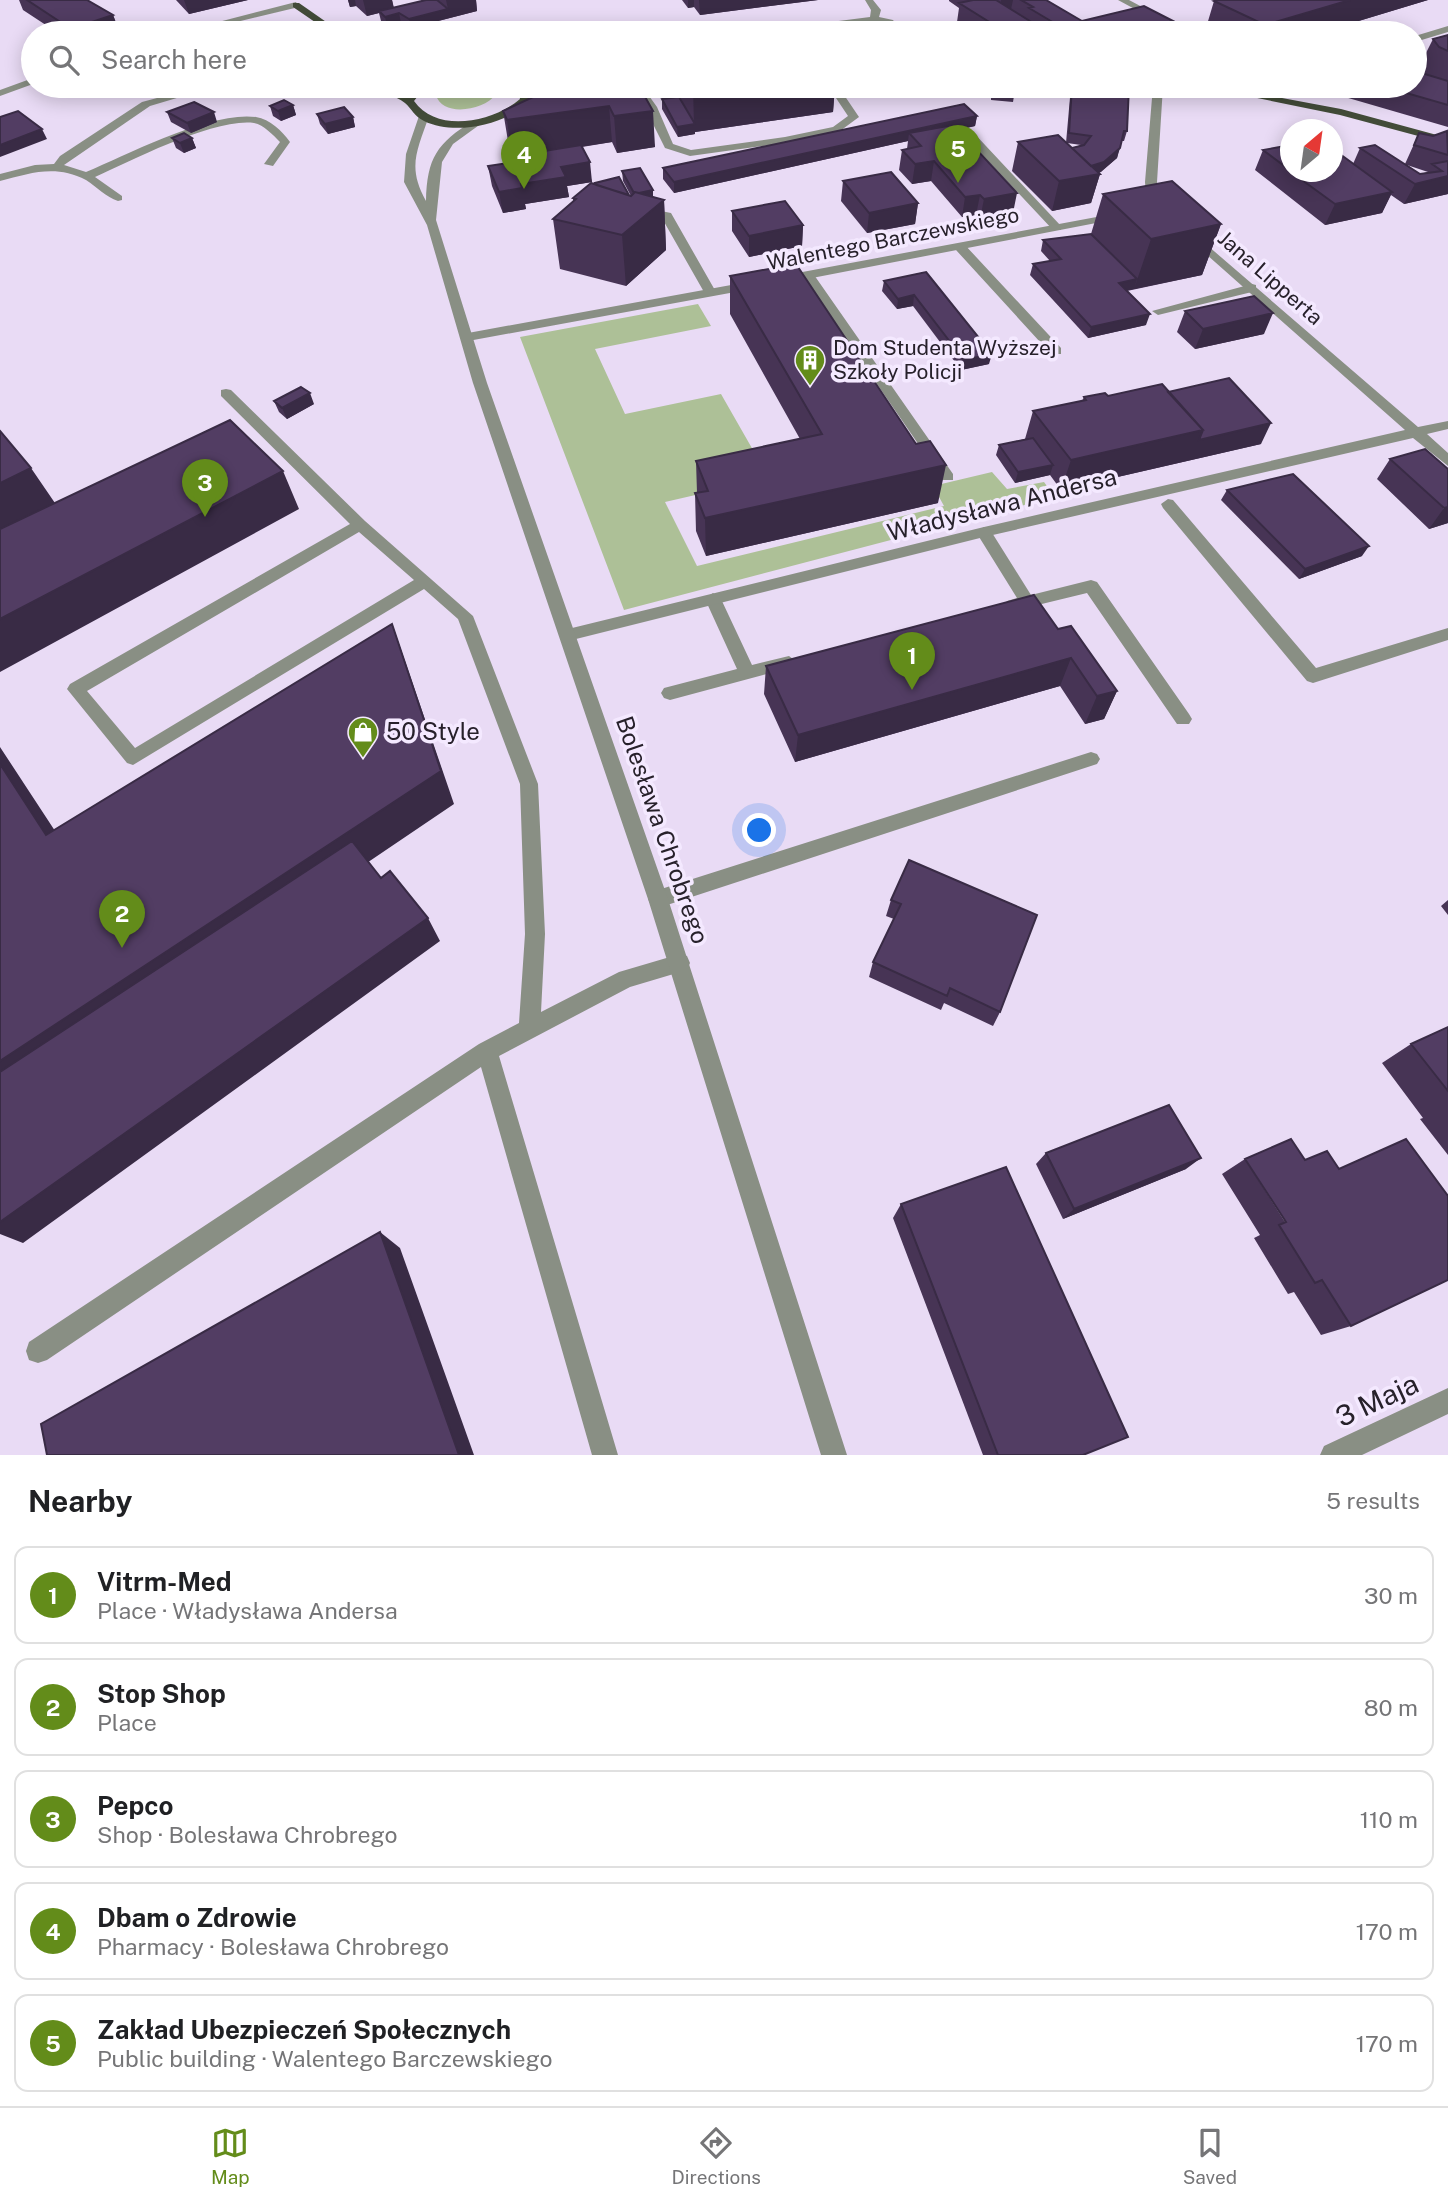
<!DOCTYPE html>
<html lang="en">
<head>
<meta charset="utf-8">
<style>
	:root { --surface:#fff; --page:#f6f6f6; --text:#202124; --muted:#757577; --line:#e0e0e0; --accent:#638c1a }
	body { margin:0; font-family:"Public Sans",sans-serif; background:var(--page); color:var(--text) }
	.compass { position:absolute; left:1280px; top:119px; width:63px; height:63px; border-radius:50%; background:var(--surface); box-shadow:0 4px 18px #0003; rotate:29deg }
	.you { position:absolute; left:760px; top:831px; width:24px; height:24px; margin:-18px; border:5px solid #fff; border-radius:50%; background:#1a73e8; box-shadow:0 0 0 10px #1a73e833 }
	.badge { display:grid; place-items:center; width:46px; height:46px; border-radius:50%; background:var(--accent); color:#fff; font-size:23px; font-weight:700 }
	.pin { position:absolute; translate:-50% -58px; filter:drop-shadow(0 2px 4px #0008) }
	.pin::after { content:''; position:absolute; top:37px; width:24px; height:21px; background:inherit; clip-path:polygon(0 0,100% 0,50% 100%) }
	.list { margin:0; padding:0; list-style:none }
	h2 { display:flex; justify-content:space-between; align-items:center; height:91px; margin:0; padding:0 28px; font-size:30px }
	h2 small { font-size:23px; font-weight:400; color:var(--muted) }
	.list li { display:grid; grid-template-columns:46px 1fr auto; gap:21px; align-items:center; box-sizing:border-box; height:98px; margin:0 14px 14px; padding:0 14px; border:2px solid var(--line); border-radius:14px }
	.list b { display:block; font-size:26px; white-space:nowrap }
	.list p { margin:0; font-size:23px; white-space:nowrap; color:var(--muted) }
	.list em { font-size:23px; font-style:normal; color:var(--muted) }
	.icon { flex:none; width:38px; height:38px; fill:none; stroke:currentColor; stroke-width:2; stroke-linecap:round; stroke-linejoin:round }
	.map { position:relative; flex:none; width:1448px; height:1455px; overflow:hidden }
	.search { position:absolute; background:var(--surface); box-shadow:0 4px 18px #0003; left:21px; right:21px; top:21px; height:77px; display:flex; align-items:center; gap:18px; box-sizing:border-box; padding:0 24px; border-radius:38px; color:var(--muted); font-size:26px }
	.sheet { height:651px; background:var(--surface) }
	nav { display:flex; justify-content:space-around; align-items:center; box-sizing:border-box; height:98px; border-top:2px solid var(--line); background:var(--surface); font-size:19px; color:var(--muted) }
	nav a { display:grid; justify-items:center; gap:4px }
	nav .on { color:var(--accent) }
	.map>svg:first-child { display:block }
</style>
</head>
<body>
<div class="map">
<svg width="1448" height="1455" viewBox="0 0 1448 1455">
	<rect width="100%" height="100%" fill="#e9dbf5"/>
	<path fill="#adc097" d="M448 86H489L495 95C485 110 442 118 436 95Z
		M698 304 711 326 595 349 625 414 721 394 769 478 665 502 697 566 944 506 933 486 992 472 1007 489 1044 482 1055 497 624 610 520 337Z"/>
	<g fill="none" stroke-linecap="round" stroke-linejoin="round">
		<path fill="#898f84" fill-rule="evenodd" d="M865 0H873L881 10 879 17 893 20 902 33H893L887 24 874 22 772 33H744L870 17 871 10Z
			M1118 0H1129L1191 33H1179Z
			M202 86H217L150 106 64 165 86 172C129 154 210 111 256 117 270 119 282 131 290 142L273 166 264 164 280 142C273 135 264 125 254 123 214 118 133 160 95 177L122 196V200L118 201C106 197 97 187 86 180 56 164 30 173 0 181V174L35 165 54 164 60 156 142 102Z
			M634 86H642L657 107 673 144 691 150 785 137 833 127 848 116 828 86H838L859 117 840 131 785 143 690 156 665 148Z
			M963 130H971L1061 226V230H1053L963 134Z
			M661 211 671 213 716 292 714 295 704 292 659 213Z
			M956 244H964L1061 348V354H1051L956 250Z
			M804 272H812L953 474V480H943L802 275Z
			M1252 284 1256 285V291L1158 315 1152 311Z
			M226 389 231 390 365 521 473 616 538 784 545 934 541 1012 619 972 680 954 687 956 690 963 687 970 630 987 499 1056 618 1455H592L481 1067 47 1360 38 1363 29 1360 26 1351 29 1342 479 1044 519 1023 525 934 520 784 458 619 424 589 133 765 127 763 67 689 70 684 350 524 221 396V390ZM359 532 414 580 135 748 87 691Z
			M1168 499 1173 500 1316 668 1448 628V640L1313 683 1307 681 1163 508 1161 504Z
			M984 527 989 528 1031 595 1091 580 1097 582 1189 714 1192 719 1189 724H1177L1087 593 1013 611 1007 609 1005 605 1007 601 1017 598 976 532Z
			M713 593 721 599 752 665 789 656 797 662 789 668 670 700 664 698 661 693 664 688 737 669 705 599Z
			M1091 752 1097 754 1100 759 1097 764 658 908 651 905 648 899 651 893 658 890Z"/>
		<path fill="#898f84" fill-rule="evenodd" d="M296 2 299 7 191 33H176Z
			M1448 26V32L1415 42V36Z
			M33 78V84L0 96V90Z
			M1153 86H1163L1157 182 1158 195 1165 207 1159 210 1155 209 1146 195 1145 182Z
			M1118 213 1124 216 1122 218 781 284 775 280 781 276Z
			M1193 233 1418 427 1448 421V429L1427 434 1448 453V466L1413 438 984 537 568 641 562 639 560 635 562 631 568 629 984 527 1405 430 1189 239 1187 237Z
			M753 281 757 282V288L468 341 462 337 468 333Z
			M1448 1388V1414L1362 1455H1320L1324 1446Z"/>
		<path fill="#898f84" fill-rule="evenodd" d="M424 113 429 116C417 151 407 167 426 201 427 158 437 143 473 121L482 123 453 144 442 162 436 220 487 383 668 899 847 1455H821L648 899 473 383 427 225 404 182 406 154 419 116Z"/>
		<path fill="#434c39" fill-rule="evenodd" d="M293 3H299L342 33H331L293 7Z
			M371 86H384L407 96 416 86H426L414 101C437 134 493 122 520 99L517 86H527L530 100C507 125 455 136 424 121 414 116 412 109 405 103 395 95 381 94 371 86Z
			M1198 86H1218L1341 109 1448 138V144L1340 115Z"/>
	</g>
	<path fill="#473455" fill-rule="evenodd" d="M19 0H87L113 15 120 33H58L23 10Z
		M176 0H248L189 14Z
		M348 0H392L394 8 426 0H476L477 11 411 28 401 23 387 26 381 21 379 13 367 16 356 6 350 7Z
		M682 0H818L700 15 694 7 688 8Z
		M949 0H1046L1082 21H1173L1169 33H974L957 22 959 8 949 1Z
		M1428 0 1319 33H1216L1206 28 1214 1Z
		M1448 35V127L1338 95 1335 89 1336 86H1415L1424 74 1419 67 1433 39Z
		M639 86 655 147 617 153 612 142 582 147 592 182 567 186 569 197 525 204 526 209 503 213 492 186 488 166 533 159 532 154 512 157 509 147 503 111Z
		M679 86H835L833 112 695 132V134L678 137 662 109V99L680 98Z
		M853 86H946L944 98 852 96Z
		M978 86H1028L1026 96H1014L1013 102 991 100V94L977 93Z
		M1071 86H1129L1127 131 1124 141H1121L1117 158 1099 173 1100 174 1091 203 1052 211 1012 171 1018 142 1066 143ZM1067 143 1081 145 1072 148Z
		M293 105 296 115 281 121 273 116 270 106Z
		M167 112 217 122 191 133 171 122Z
		M317 114 353 117 355 127 328 134 320 124Z
		M977 116 975 126 958 130 965 144 1013 213 980 219 976 215 962 217 931 181 912 184 899 170 902 150 907 149 908 141 674 193 663 179V168Z
		M1448 131V194L1404 204 1391 195 1382 213 1325 225 1255 170 1263 150 1353 164 1360 148 1405 164 1419 133 1433 136ZM1407 165 1428 172 1420 174Z
		M172 138H192L196 148 184 153 176 148Z
		M622 171 653 190V197L664 200 666 250 626 286 560 269 553 219 573 201V198L595 184 631 196 623 181Z
		M843 181 918 203 915 224 867 233 841 201Z
		M1103 194 1221 224 1202 275 1127 291 1146 325 1088 338 1030 275 1033 264 1050 261 1041 251 1043 240 1091 234Z
		M732 211 803 225 802 246 749 257 732 231Z
		M926 272 989 364 961 370 913 306 897 309 882 291 884 281Z
		M730 276 938 503 706 556 696 531 695 493H697L696 461 800 439 730 314Z
		M1185 311 1264 334 1195 349 1177 332Z
		M1168 392 1261 444 1061 490 1050 475 1015 483 996 455 999 445 1025 439 1033 411 1082 401 1084 397Z
		M274 401 314 404 287 419 279 412Z
		M1425 449 1448 523 1429 529 1377 479 1390 459Z
		M1227 490 1362 556 1299 579 1221 500Z
		M1058 629 1117 691 1104 719 1085 724 1060 686 795 762 764 694 766 666Z
		M909 860 1000 1012 993 1026 944 1003 941 1010 869 977 873 962 894 919 886 916 891 900Z
		M1448 900V915L1441 906Z
		M1448 1027V1155L1420 1119 1423 1118 1382 1063 1411 1044Z
		M1046 1153 1186 1169 1063 1219 1036 1164Z
		M1245 1159 1351 1326 1321 1335 1294 1292 1288 1294 1254 1238 1260 1235 1222 1174Z
		M901 1204 1083 1455H983L893 1218Z"/>
	<path fill="#392b45" d="M184 0H248L189 14Z
		M348 0H355L356 6 350 7Z
		M363 0H392L394 10 379 11V13L367 16Z
		M446 0H476L477 11 411 28 409 19 448 9Z
		M688 0H694V7L688 8Z
		M699 0H818L700 15Z
		M1001 0H1013L1010 14 998 17Z
		M1350 0H1428L1319 33H1262L1265 25Z
		M399 13 401 23 387 26 385 17Z
		M113 15 120 33H73L71 29Z
		M1173 21 1169 33H1124Z
		M1041 28 1040 33H1019Z
		M93 86H125L96 93Z
		M693 86H835L833 112 695 132V134L678 137 677 127 694 124Z
		M293 105 296 115 281 121 278 111Z
		M609 106 612 142 512 157 507 120Z
		M653 111 655 147 617 153 614 116Z
		M214 112 217 122 191 133 187 123Z
		M977 116 975 126 915 139 909 133 908 141 674 193V182Z
		M353 117 355 127 328 134 325 124Z
		M42 129 47 139 0 157V145Z
		M192 138 196 148 184 153 180 143Z
		M1120 148 1117 158 1101 172 1089 176 1100 174 1091 203 1052 211 1059 181 1072 172Z
		M934 161 931 181 912 184 915 164Z
		M590 162 592 182 567 186 569 197 525 204 526 209 503 213 499 192 561 167Z
		M1448 176V194L1404 204 1415 184Z
		M653 190V201L634 193Z
		M1392 192 1382 213 1325 225 1335 204Z
		M1017 193 1013 213 980 219 984 199Z
		M980 195 976 215 962 217 965 197Z
		M664 200 666 250 626 286 622 235Z
		M918 203 915 224 867 233 869 213Z
		M1221 224 1202 275 1134 289 1151 239Z
		M803 225 802 246 749 257V236Z
		M1137 279 1134 289 1115 293 1119 283Z
		M914 295 913 306 897 309 898 299Z
		M1273 313 1264 334 1195 349 1203 329Z
		M1150 314 1146 325 1088 338 1091 327Z
		M992 354 989 364 961 370 964 360Z
		M310 393 314 404 287 419 282 408Z
		M1271 423 1261 444 1061 490 1071 460 1203 430Z
		M946 465 938 503 706 556 705 518Z
		M1053 465 1050 475 1015 483 1018 472Z
		M31 468 57 506 0 534V483Z
		M283 471 299 509 0 672V619Z
		M1448 507V523L1429 529 1444 508Z
		M1369 546 1362 556 1299 579 1305 569Z
		M392 624 405 661 454 804 0 1111V1061Z
		M1071 658 1060 686 795 762 798 735Z
		M1117 691 1104 719 1085 724 1097 696Z
		M0 747 78 866 46 835 0 764Z
		M428 918 440 941 23 1243 0 1234V1222Z
		M1201 1158 1186 1169 1063 1219 1074 1209Z
		M380 1232 400 1248 474 1455H459Z"/>
	<path fill="#523d63" stroke="#392b45" stroke-width="2" d="M27 0H87L113 15 71 29Z
		M426 0H437L448 9 409 19 399 13 385 17 379 11Z
		M973 0H996L1041 28 1019 33H1007L959 3Z
		M1021 0H1046L1082 21 1144 6 1173 21 1124 33H1071L1029 8 1033 7Z
		M1218 0H1350L1265 25 1214 1Z
		M257 24 266 33H216Z
		M1448 35V51L1439 47 1433 39Z
		M1415 71 1448 81V105L1382 86H1415Z
		M565 86H639L653 111 614 116 609 106 507 120 503 111 546 91Z
		M993 86H1015V92L993 90Z
		M1072 86H1129L1127 131H1124L1120 148 1104 162 1091 166 1072 148 1084 145 1091 136 1069 133Z
		M679 97 695 124 677 127 662 99Z
		M284 100 293 105 278 111 270 106Z
		M194 102 214 112 187 123 167 112Z
		M964 104 977 116 674 182 663 168Z
		M344 107 353 117 325 124 317 114Z
		M18 111 42 129 0 145V117Z
		M953 125 966 138 961 139 973 152 978 151 1017 193 984 199 980 195 965 197 934 161 915 164 902 150 921 146 909 133Z
		M1447 131 1448 155 1414 145 1419 133 1433 136Z
		M184 133 192 138 180 143 172 138Z
		M1058 135 1100 174 1059 181 1018 142Z
		M581 145 590 162 561 167 566 177 521 184 522 188 499 192 488 166 534 159 532 153Z
		M1291 145V171L1263 150Z
		M1375 145 1420 174 1442 171 1432 164 1448 161V176L1415 184 1360 148Z
		M1333 149 1392 192 1335 204 1291 172H1333Z
		M640 168 653 190 639 193 635 192 634 193 622 171Z
		M891 172 918 203 869 213 843 181Z
		M619 177 629 195 596 185 595 183Z
		M1172 181 1221 224 1151 239 1103 194Z
		M591 183 631 196 635 192 664 200 622 235 553 219 576 199 573 198Z
		M785 201 803 225 749 236 732 211Z
		M1091 234 1137 279 1119 283 1150 314 1091 327 1033 264 1061 259 1043 240Z
		M796 264 916 444 930 441 946 465 705 518 695 493 708 491 696 461 822 434 730 276Z
		M926 272 992 354 964 360 914 295 898 299 884 281Z
		M1254 296 1273 313 1203 329 1185 311Z
		M1229 378 1271 423 1199 440 1203 430 1168 392Z
		M1162 384 1203 430 1071 460 1033 411 1086 400 1084 397 1105 393 1108 396Z
		M301 387 310 393 282 408 274 401Z
		M230 420 283 471 0 619V529Z
		M0 431 31 468 0 483Z
		M1033 438 1053 465 1018 472 999 445Z
		M1425 449 1448 469V507L1444 508 1390 459Z
		M1293 474 1369 546 1305 569 1227 490Z
		M1034 595 1058 629 1071 626 1117 691 1097 696 1071 658 798 735 766 666Z
		M392 624 441 771 0 1061V764L46 835Z
		M352 841 381 878 390 871 428 918 0 1222V1072Z
		M909 860 1037 915 1000 1012 950 988 947 996 873 962 901 904 891 900Z
		M1448 1027V1091L1411 1044Z
		M1169 1105 1201 1158 1074 1209 1046 1153Z
		M1291 1139 1305 1160 1327 1151 1339 1169 1406 1139 1448 1196V1280L1351 1326 1322 1280 1315 1283 1279 1225 1286 1222 1245 1159Z
		M1006 1167 1128 1437 1083 1455H998L901 1204Z
		M380 1232 459 1455H47L41 1424Z"/>
	<defs>
		<g id="building-pin" transform="scale(1.575)"><path d="M0 17L-7.5 6A9.5 9.5 0 1 1 7.5 6Z" fill="#638c1a" stroke="#f4e9ff"/><path d="M-4-6H4V6H1V3H-1V6H-4ZM-2.5-4.3h1.7v1.8h-1.7ZM.8-4.3h1.7v1.8H.8ZM-2.5-1h1.7V.8h-1.7ZM.8-1h1.7V.8H.8Z" fill="#fff"/></g>
		<g id="shop-pin" transform="scale(1.575)"><path d="M0 17L-7.5 6A9.5 9.5 0 1 1 7.5 6Z" fill="#638c1a" stroke="#f4e9ff"/><path d="M-5-2.5h2.3a2.7 3.5 0 0 1 5.4 0H5L5.5 6h-11ZM-1.5-2.5h3a1.5 2.3 0 0 0-3 0Z" fill="#fff"/></g>
	</defs>
	<g fill-rule="evenodd">
		<use href="#building-pin" x="810" y="360"/>
		<use href="#shop-pin" x="363" y="732"/>
	</g>
	<g text-anchor="middle" stroke-width="7" stroke-linejoin="round" paint-order="stroke">
		<g font-size="21" fill="#27212b" stroke="#f4e9ff">
			<text transform="translate(893 239) rotate(-11)" y="7">Walentego Barczewskiego</text>
			<text transform="translate(1270 278) rotate(41)" y="7">Jana Lipperta</text>
		</g>
		<g font-size="21" fill="#27212b" stroke="#f4e9ff" text-anchor="start">
			<text x="833" y="355">Dom Studenta Wyższej<tspan x="833" dy="24">Szkoły Policji</tspan></text>
		</g>
		<g font-size="24" fill="#27212b" stroke="#f4e9ff">
			<text transform="translate(1002 505) rotate(-14)" y="8">Władysława Andersa</text>
			<text transform="translate(662 830) rotate(71)" y="8">Bolesława Chrobrego</text>
		</g>
		<g font-size="24" fill="#27212b" stroke="#f4e9ff" text-anchor="start">
			<text x="386" y="740">50 Style</text>
		</g>
		<g font-size="28" fill="#27212b" stroke="#f4e9ff">
			<text transform="translate(1377 1400) rotate(-25)" y="10">3 Maja</text>
		</g>
	</g>
</svg>
<svg class="compass" viewBox="-18 -18 36 36"><path d="M0-13l5 13h-10z" fill="#e53935"/><path d="M0 13l5-13h-10z" fill="#757577"/></svg>
<div class="you"></div>
<div class="pin badge" style="left:912px;top:690px">1</div>
<div class="pin badge" style="left:122px;top:948px">2</div>
<div class="pin badge" style="left:205px;top:517px">3</div>
<div class="pin badge" style="left:524px;top:189px">4</div>
<div class="pin badge" style="left:958px;top:183px">5</div>
<div class="search"><svg class="icon" aria-label="search" viewBox="0 0 24 24"><circle cx="10" cy="10" r="6"/><path d="M15 15l6 6"/></svg>Search here</div>
</div>
<section class="sheet">
<h2>Nearby<small>5 results</small></h2>
<ul class="list">
<li><span class="badge">1</span><div><b>Vitrm-Med</b><p>Place · Władysława Andersa</p></div><em>30 m</em></li>
<li><span class="badge">2</span><div><b>Stop Shop</b><p>Place</p></div><em>80 m</em></li>
<li><span class="badge">3</span><div><b>Pepco</b><p>Shop · Bolesława Chrobrego</p></div><em>110 m</em></li>
<li><span class="badge">4</span><div><b>Dbam o Zdrowie</b><p>Pharmacy · Bolesława Chrobrego</p></div><em>170 m</em></li>
<li><span class="badge">5</span><div><b>Zakład Ubezpieczeń Społecznych</b><p>Public building · Walentego Barczewskiego</p></div><em>170 m</em></li>
</ul>
</section>
<nav>
<a class="on"><svg class="icon" aria-label="map" viewBox="0 0 24 24"><path d="M3 6l6-2 6 2 6-2v14l-6 2-6-2-6 2zM9 4v14M15 6v14"/></svg>Map</a>
<a><svg class="icon" aria-label="directions" viewBox="0 0 24 24"><path d="M12 3l9 9-9 9-9-9zM9 14v-3h6M13 9l2 2-2 2"/></svg>Directions</a>
<a><svg class="icon" aria-label="saved" viewBox="0 0 24 24"><path d="M7 4h10v16l-5-4-5 4z"/></svg>Saved</a>
</nav>
</body>
</html>
